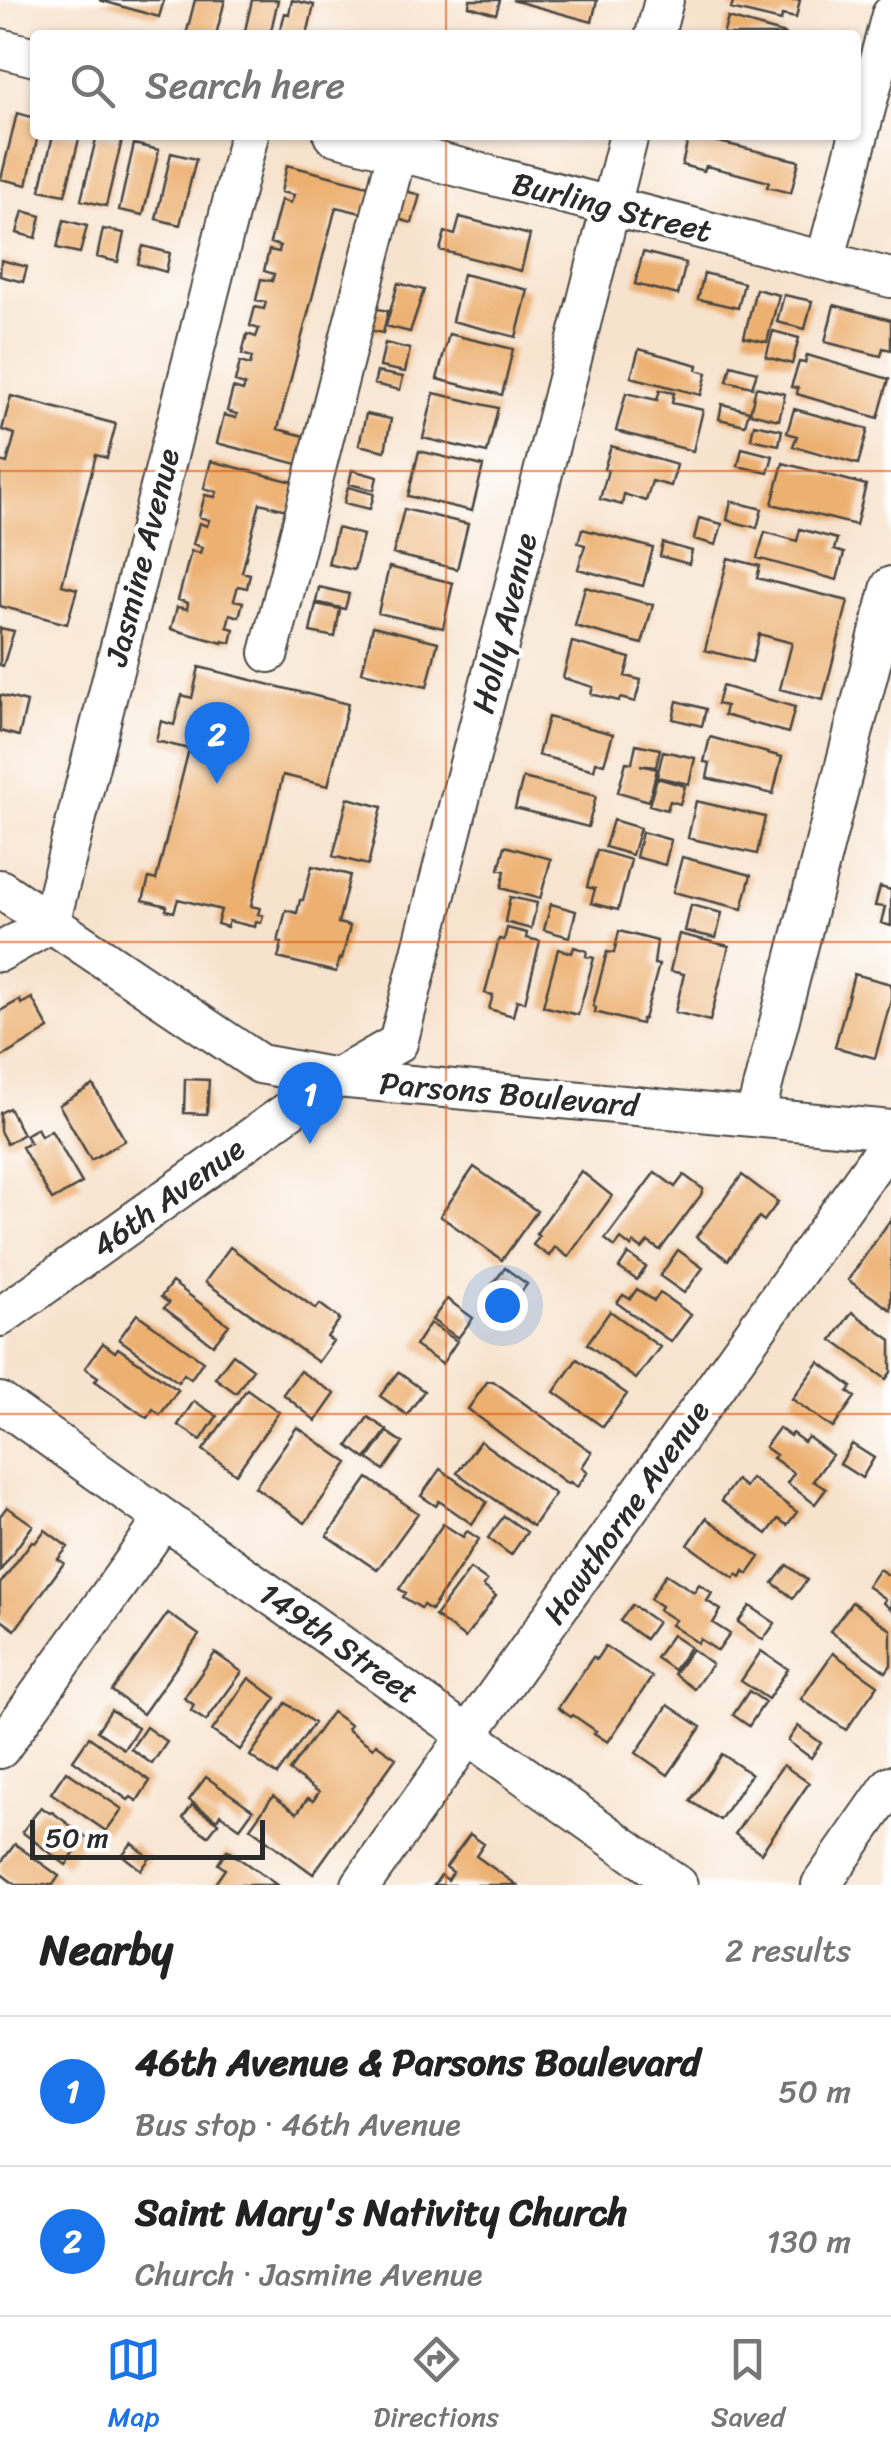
<!DOCTYPE html>
<html lang="en">
<head>
<meta charset="utf-8">
<style>
	:root { --surface:#fff; --page:#f2f2f2; --text:#222; --muted:#767676; --line:#e0e0e0; --accent:#1a73e8 }
	body { margin:0; font-family:Sriracha,sans-serif; background:var(--page); color:var(--text) }
	.scale { position:absolute; left:30px; bottom:25px; width:235px; box-sizing:border-box; padding-left:10px; border:5px solid #2b2b2b; border-top:0; font-size:28px; line-height:35px; white-space:nowrap; color:#2b2b2b; -webkit-text-stroke:8px #fff; paint-order:stroke }
	.you { position:absolute; left:502px; top:1305px; width:35px; height:35px; margin:-25px; border:8px solid #fff; border-radius:50%; background:#1a73e8; box-shadow:0 0 0 15px #1a73e833 }
	.badge { display:grid; place-items:center; width:65px; height:65px; border-radius:50%; background:var(--accent); color:#fff; font-size:32px; font-weight:700 }
	.pin { position:absolute; translate:-50% -82px; filter:drop-shadow(0 2px 5px #0008) }
	.pin::after { content:''; position:absolute; top:52px; width:35px; height:30px; background:inherit; clip-path:polygon(0 0,100% 0,50% 100%) }
	.list { margin:0; padding:0; list-style:none }
	h2 { display:flex; justify-content:space-between; align-items:center; height:130px; margin:0; padding:0 40px; font-size:42px }
	h2 small { font-size:32px; font-weight:400; color:var(--muted) }
	.list li { display:grid; grid-template-columns:65px 1fr auto; gap:30px; align-items:center; box-sizing:border-box; height:150px; padding:0 40px; border-top:2px solid var(--line) }
	.list b { display:block; font-size:38px; white-space:nowrap }
	.list p { margin:0; font-size:32px; white-space:nowrap; color:var(--muted) }
	.list em { font-size:32px; font-style:normal; color:var(--muted) }
	.icon { flex:none; width:55px; height:55px; fill:none; stroke:currentColor; stroke-width:2; stroke-linecap:round; stroke-linejoin:round }
	.map { position:relative; flex:none; width:891px; height:1885px; overflow:hidden }
	.search { position:absolute; background:var(--surface); box-shadow:0 2px 8px #0004; left:30px; right:30px; top:30px; height:110px; display:flex; align-items:center; gap:25px; box-sizing:border-box; padding:0 35px; border-radius:10px; color:var(--muted); font-size:38px }
	.sheet { height:430px; background:var(--surface) }
	nav { display:flex; justify-content:space-around; align-items:center; box-sizing:border-box; height:140px; border-top:2px solid var(--line); background:var(--surface); font-size:28px; color:var(--muted) }
	nav a { display:grid; justify-items:center; gap:5px }
	nav .on { color:var(--accent) }
	.map>svg:first-child { display:block }
</style>
</head>
<body>
<div class="map">
<svg width="891" height="1885" viewBox="0 0 891 1885">
	<rect width="100%" height="100%" fill="#fff"/>
	<filter id="ink" filterUnits="userSpaceOnUse"><feTurbulence type="fractalNoise" baseFrequency=".01" numOctaves="2"/><feDisplacementMap in="SourceGraphic" scale="20" xChannelSelector="R" yChannelSelector="G"/><feConvolveMatrix kernelMatrix="1 2 1 2 8 2 1 2 1" color-interpolation-filters="sRGB"/></filter>
	<filter id="wash" filterUnits="userSpaceOnUse"><feTurbulence type="fractalNoise" baseFrequency=".0048" numOctaves="4" result="noise"/><feDisplacementMap in="SourceGraphic" scale="40" xChannelSelector="R" yChannelSelector="G"/><feGaussianBlur stdDeviation="2.25" result="paint"/><feColorMatrix in="noise" values="0 0 0 0 0 0 0 0 0 0 0 0 0 0 0 0 0 1.4 0 .05"/><feComposite in="paint" operator="in"/></filter>
	<g filter="url(#wash)">
		<rect width="100%" height="100%" fill="#f7e3cd"/>
		<g id="blocks">
			<path fill="#ecb071" d="M99 0H164L159 17Z
				M195 0H225L216 35H186Z
				M252 0H278L270 35H244Z
				M292 0 314 5 307 35H279L285 13 289 14Z
				M470 0H500L496 14 469 6Z
				M512 0H597L592 22Z
				M734 0H800L796 18 782 15 781 21 731 9Z
				M728 18 786 34V35H723Z
				M17 113 35 118V135H38L27 185 1 179Z
				M53 135H80L65 195 40 190Z
				M97 135 122 140 106 206 81 200Z
				M689 135 799 161 791 193 767 187 769 182 739 174 706 166 704 171 682 165Z
				M134 144 159 150 143 215 119 210Z
				M171 153 196 159 180 225 156 219Z
				M287 165 372 187 365 214 336 207 285 401 278 429 308 437 301 465 217 443 224 415 236 418 237 414 227 411 233 388 243 391 245 385 235 382 240 362 250 365 252 357 242 354 247 334 256 337 259 329 250 326 255 307 264 309 266 302 256 300 261 279 272 281 274 274 264 271 269 250 279 252 280 246 270 243 281 200 291 203 294 195 281 192Z
				M394 188 420 195 412 223 387 216Z
				M23 211 41 216 36 238 17 233Z
				M460 217 530 235 521 271 440 250 445 232 455 235Z
				M64 220 87 226 80 253 57 248Z
				M103 229 124 233 118 262 97 257Z
				M143 246 170 253 166 272 138 264Z
				M643 252 686 263 678 295 635 284Z
				M1 260 27 267 23 282 0 276Z
				M704 273 744 283 738 308 698 299Z
				M463 274 528 290 516 337 452 321Z
				M398 283 424 290 410 332 386 326Z
				M756 289 779 295 767 342 744 337Z
				M784 295 812 301 805 329 777 322Z
				M834 305 891 320V350L883 348 881 356 825 342Z
				M363 306 388 311 383 333 358 328Z
				M773 331 799 338 792 364 766 357Z
				M449 334 513 349 502 395 437 379Z
				M385 343 410 349 405 372 380 367Z
				M639 349 698 365 697 370 707 373 701 395 631 377Z
				M807 355 889 379 878 418 797 394 798 388 791 387 799 362 805 363Z
				M731 365 757 372 752 387 727 381Z
				M377 372 403 377 400 390 374 384Z
				M756 387 785 394 779 420 750 413Z
				M660 390 674 393 672 403 703 410 693 451 616 431 626 393 657 400Z
				M434 393 498 408 487 453 423 438Z
				M11 396 116 424 107 458 96 455 62 585 77 589 67 624 0 606V461L7 463 15 434 2 430Z
				M722 404 749 411 745 425 719 419Z
				M794 409 868 429 858 464 793 446 797 436 787 433Z
				M366 414 391 419 385 451 359 445Z
				M754 424 782 430 779 445 751 439Z
				M611 446 677 465 671 486 652 481 646 501 624 494 622 505 600 499 608 470 604 469Z
				M742 448 773 456 768 473 738 466Z
				M419 451 483 466 472 511 408 496Z
				M211 461 297 483 290 511 260 503 242 572 250 574 247 588 238 586 234 600 243 602 239 617 230 614 227 627 234 629 231 643 223 641V643L171 629 177 607 187 609 188 603 178 600 191 551 200 553 202 547 193 544 199 523 207 526 209 520 199 517 205 495 215 497 217 492 204 488Z
				M783 463 866 485 856 525 772 504Z
				M352 470 377 477 374 490 349 484Z
				M348 487 374 494 370 509 344 503Z
				M731 501 762 509 757 528 727 520Z
				M404 509 468 524 457 569 393 554Z
				M699 518 722 524 716 545 694 539Z
				M337 528 363 535 354 570 328 564Z
				M582 529 653 548 643 586 578 569 585 545 578 543Z
				M800 529 837 539 834 550 844 553 837 580 757 558 765 532 797 541Z
				M663 543 692 551 689 564 660 556Z
				M728 558 760 566 757 578 848 601 823 700 780 689 792 643 759 634 752 662 705 650Z
				M389 567 453 583 443 628 378 613Z
				M319 587 349 594 345 609 316 602Z
				M585 587 653 605 642 644 575 626Z
				M316 604 340 609 335 637 310 632Z
				M373 626 438 642 427 687 362 672Z
				M0 628 14 631 3 666 0 665Z
				M572 642 630 658 625 676 641 680 635 702 620 698 619 701 591 694 593 687 563 678Z
				M199 667 348 704 328 786 283 775 251 906 260 908 258 914 263 915 261 923 256 922 255 927 229 921 227 927 217 924 221 910 178 899 174 912 166 910 167 906 143 900 149 878 156 880 189 749 156 741 161 721 174 725 182 695 192 698Z
				M722 686 795 707 788 733 724 715 726 706 717 704Z
				M0 695 27 702 19 736 0 731Z
				M677 701 706 709 702 726 673 719Z
				M548 717 613 734 604 764 596 762 594 770 538 755Z
				M710 737 782 757 773 794 707 778 710 763 704 762Z
				M636 744 660 749 656 767 640 765 657 769 649 801 618 792 626 762 632 763Z
				M663 751 695 758 689 784 657 777Z
				M523 778 596 796 588 827 515 808Z
				M657 778 685 786 680 804 670 801 667 810 649 805Z
				M348 798 382 807 368 865 333 856Z
				M696 801 765 817 757 854 688 838Z
				M613 820 640 828 632 855 605 847Z
				M642 832 671 840 665 865 636 857Z
				M505 846 551 859 540 899 501 888 505 871 499 869Z
				M597 850 631 860 618 910 591 903 595 889 587 887Z
				M682 857 751 875 742 909 673 892Z
				M312 866 350 875 338 923 350 926 342 959 340 958 336 972 278 958 282 943 278 942 286 910 297 913 300 900H303Z
				M880 887 891 890V926L881 923 885 907 875 906Z
				M510 897 537 903 531 929 505 922Z
				M551 904 576 911 569 937 544 930Z
				M691 905 722 913 716 938 685 931Z
				M507 928 527 933 526 938 540 941 525 1002 517 1000 513 1016 489 1009 493 995 485 993 499 939 504 940Z
				M619 931 657 941 654 964 659 965 644 1019H642L641 1024 595 1012 596 1008 593 1006 607 952 614 953Z
				M679 934 729 946 710 1021 675 1012 684 974 670 971Z
				M574 947 587 951 586 956 594 958 578 1015 543 1006 558 949 572 953Z
				M854 974 891 984V1000L875 1058 835 1047Z
				M32 998 49 1029 0 1058V1011L20 1000 21 1004Z
				M185 1079 209 1080 207 1114 184 1113Z
				M93 1085 125 1140 91 1160 59 1105Z
				M9 1108 23 1134 7 1144 0 1131V1113Z
				M37 1128 41 1136 51 1130 82 1183 52 1200 22 1147 30 1143 25 1135Z
				M474 1167 537 1211 502 1260 440 1216Z
				M581 1171 612 1196 568 1257 555 1247 549 1256 533 1245 539 1236 536 1234Z
				M655 1172 675 1187 684 1175 703 1189 701 1195 660 1250 648 1242 642 1249 634 1243 631 1247 621 1239 615 1247 605 1239Z
				M742 1175 778 1202 764 1221 759 1217 728 1260 696 1237Z
				M891 1219V1310L848 1280Z
				M230 1247 316 1309 320 1304 340 1319 327 1337 333 1341 318 1362 205 1282Z
				M678 1250 703 1268 684 1293 660 1276Z
				M628 1254 646 1267 637 1280 619 1268Z
				M505 1268 527 1284 512 1305 489 1289Z
				M172 1282 229 1325 213 1345 164 1308 169 1303 161 1297Z
				M637 1289 654 1301 660 1293 691 1315 671 1342 617 1303 623 1295 630 1299Z
				M447 1299 473 1318 458 1338 432 1320Z
				M610 1311 660 1347 636 1379 587 1344Z
				M852 1312 891 1340V1372L886 1379 832 1340Z
				M137 1314 203 1361 191 1379 184 1374 178 1382 119 1339Z
				M430 1323 457 1341 442 1364 415 1346Z
				M103 1343 115 1352 118 1348 178 1390 160 1415 153 1409 147 1418 95 1381 98 1377 85 1368Z
				M233 1354 253 1369 236 1393 215 1378Z
				M577 1359 627 1394 603 1427 554 1392Z
				M819 1362 852 1387 848 1392 855 1397 833 1428 792 1399Z
				M300 1371 335 1394 316 1421 283 1394Z
				M398 1372 424 1391 407 1415 380 1396Z
				M493 1381 592 1452 582 1467 588 1472 577 1487 570 1482 568 1484 468 1409 487 1382Z
				M247 1389 279 1412 236 1474 203 1450Z
				M194 1401 217 1416 201 1440 178 1425Z
				M368 1417 387 1430 366 1459 348 1446Z
				M297 1427 348 1463 305 1523 255 1487Z
				M779 1428 790 1436 792 1433 804 1442 808 1437 832 1455 813 1481 826 1489 815 1504 787 1483 794 1473 773 1458 776 1455 765 1447Z
				M387 1432 403 1443 384 1470 368 1459Z
				M480 1441 555 1494 533 1526 457 1473Z
				M852 1444 874 1458 862 1478 840 1464Z
				M440 1469 487 1502 472 1524 439 1501 436 1506 421 1496Z
				M368 1478 418 1513 377 1570 327 1536Z
				M751 1478 797 1512 787 1525 778 1519 767 1534 721 1501 736 1480 745 1487Z
				M7 1507 33 1525 0 1571V1516Z
				M504 1516 527 1532 511 1555 488 1538Z
				M706 1518 760 1557 748 1574 744 1571 741 1577 737 1574 734 1578 688 1545Z
				M443 1524 463 1537 467 1531 479 1539 431 1610 423 1605 421 1608 403 1597 406 1593 399 1589Z
				M45 1530 68 1547 58 1559 64 1563 15 1630 0 1619V1584L32 1541 35 1543Z
				M787 1565 807 1580 793 1598 773 1583Z
				M470 1569 487 1581 483 1586 496 1596 465 1638 435 1616Z
				M879 1569 891 1577V1609L883 1603 885 1599 867 1586Z
				M666 1574 694 1592 699 1584 712 1593 707 1601 721 1610 713 1623 730 1634 718 1651 700 1639 698 1643 671 1625 675 1620 659 1610 661 1606 650 1599Z
				M852 1602 891 1630V1665L886 1672 830 1631Z
				M632 1605 657 1622 645 1639 620 1621Z
				M750 1606 775 1623 763 1640 738 1622Z
				M168 1613 199 1635 143 1714 112 1691Z
				M672 1635 690 1647 674 1670 656 1658Z
				M605 1646 652 1677 608 1742 594 1733 596 1731 573 1715 571 1717 558 1708 593 1657 596 1660Z
				M692 1649 712 1664 694 1689 674 1674Z
				M761 1651 788 1669 768 1699 741 1681Z
				M215 1653 242 1672 206 1721 191 1711 194 1705 184 1698Z
				M833 1653 878 1685 846 1730 801 1699Z
				M249 1678 276 1698 240 1750 212 1731Z
				M749 1691 765 1702 749 1726 733 1715Z
				M286 1703 314 1723 277 1775 250 1756Z
				M668 1705 701 1727 668 1775 636 1753Z
				M111 1710 138 1728 124 1749 97 1731Z
				M332 1712 350 1725 347 1729 373 1748 376 1744 396 1758 313 1874 250 1828 273 1796 297 1813 308 1798 313 1801 319 1792 289 1771Z
				M798 1726 821 1743 811 1758 788 1741Z
				M146 1727 167 1742 152 1764 131 1749Z
				M89 1737 150 1781 137 1801 131 1797 128 1800 73 1760Z
				M722 1754 751 1774 720 1820 690 1801Z
				M783 1765 809 1783 761 1853 735 1834Z
				M66 1771 122 1809 106 1831 51 1793Z
				M206 1777 253 1810 240 1828 220 1814 217 1820 189 1800Z
				M192 1805 218 1823 208 1836 183 1818Z
				M41 1807 50 1813 52 1812 86 1837 66 1865 22 1832Z
				M470 1834 484 1844 476 1856 517 1885H434L441 1875 448 1880 453 1872 446 1867Z
				M132 1843 150 1858 141 1870 122 1855Z
				M15 1844 59 1876 53 1885H16L0 1873V1864Z
				M227 1850 277 1885H214L225 1869 218 1864Z"/>
		</g>
	</g>
	<g filter="url(#ink)">
		<use href="#blocks" fill-opacity="0" stroke="#4a4743" stroke-width="2.5"/>
		<g fill="none" stroke-linecap="round" stroke-linejoin="round">
			<g stroke="#4a4743" stroke-width="42">
				<path id="minor" d="M655 35 664 0
					M0 48 35 57
					M333 135 891 278
					M825 261 891 15
					M269 653 397 152
					M0 889 260 1064 337 1078 891 1130
					M0 952 50 924 249 135
					M755 1116 891 586
					M0 1317 294 1107 337 1078 398 1043 629 135
					M0 1402 678 1885
					M0 1749 164 1519
					M361 1885 891 1140
					M821 1885 891 1785"/>
			</g>
			<use href="#minor" stroke="#fff" stroke-width="38"/>
		</g>
	</g>
	<path fill="none" stroke="#df570e" stroke-width="2.5" stroke-opacity="0.55" d="M446 0V35M446 135V1885M0 471H891M0 942H891M0 1414H891"/>
	<g text-anchor="middle" stroke-width="8" stroke-linejoin="round" paint-order="stroke">
		<g font-size="32" fill="#2b2b2b" stroke="#fff">
			<text transform="translate(612 207) rotate(14)" y="11">Burling Street</text>
			<text transform="translate(142 557) rotate(-76)" y="11">Jasmine Avenue</text>
			<text transform="translate(504 623) rotate(-76)" y="11">Holly Avenue</text>
			<text transform="translate(509 1094) rotate(5)" y="11">Parsons Boulevard</text>
			<text transform="translate(168 1197) rotate(-36)" y="11">46th Avenue</text>
			<text transform="translate(626 1512) rotate(-55)" y="11">Hawthorne Avenue</text>
			<text transform="translate(339 1643) rotate(35)" y="11">149th Street</text>
		</g>
	</g>
</svg>
<div class="scale">50 m</div>
<div class="you"></div>
<div class="pin badge" style="left:310px;top:1144px">1</div>
<div class="pin badge" style="left:217px;top:784px">2</div>
<div class="search"><svg class="icon" aria-label="search" viewBox="0 0 24 24"><circle cx="10" cy="10" r="6"/><path d="M15 15l6 6"/></svg>Search here</div>
</div>
<section class="sheet">
<h2>Nearby<small>2 results</small></h2>
<ul class="list">
<li><span class="badge">1</span><div><b>46th Avenue &amp; Parsons Boulevard</b><p>Bus stop · 46th Avenue</p></div><em>50 m</em></li>
<li><span class="badge">2</span><div><b>Saint Mary's Nativity Church</b><p>Church · Jasmine Avenue</p></div><em>130 m</em></li>
</ul>
</section>
<nav>
<a class="on"><svg class="icon" aria-label="map" viewBox="0 0 24 24"><path d="M3 6l6-2 6 2 6-2v14l-6 2-6-2-6 2zM9 4v14M15 6v14"/></svg>Map</a>
<a><svg class="icon" aria-label="directions" viewBox="0 0 24 24"><path d="M12 3l9 9-9 9-9-9zM9 14v-3h6M13 9l2 2-2 2"/></svg>Directions</a>
<a><svg class="icon" aria-label="saved" viewBox="0 0 24 24"><path d="M7 4h10v16l-5-4-5 4z"/></svg>Saved</a>
</nav>
</body>
</html>
